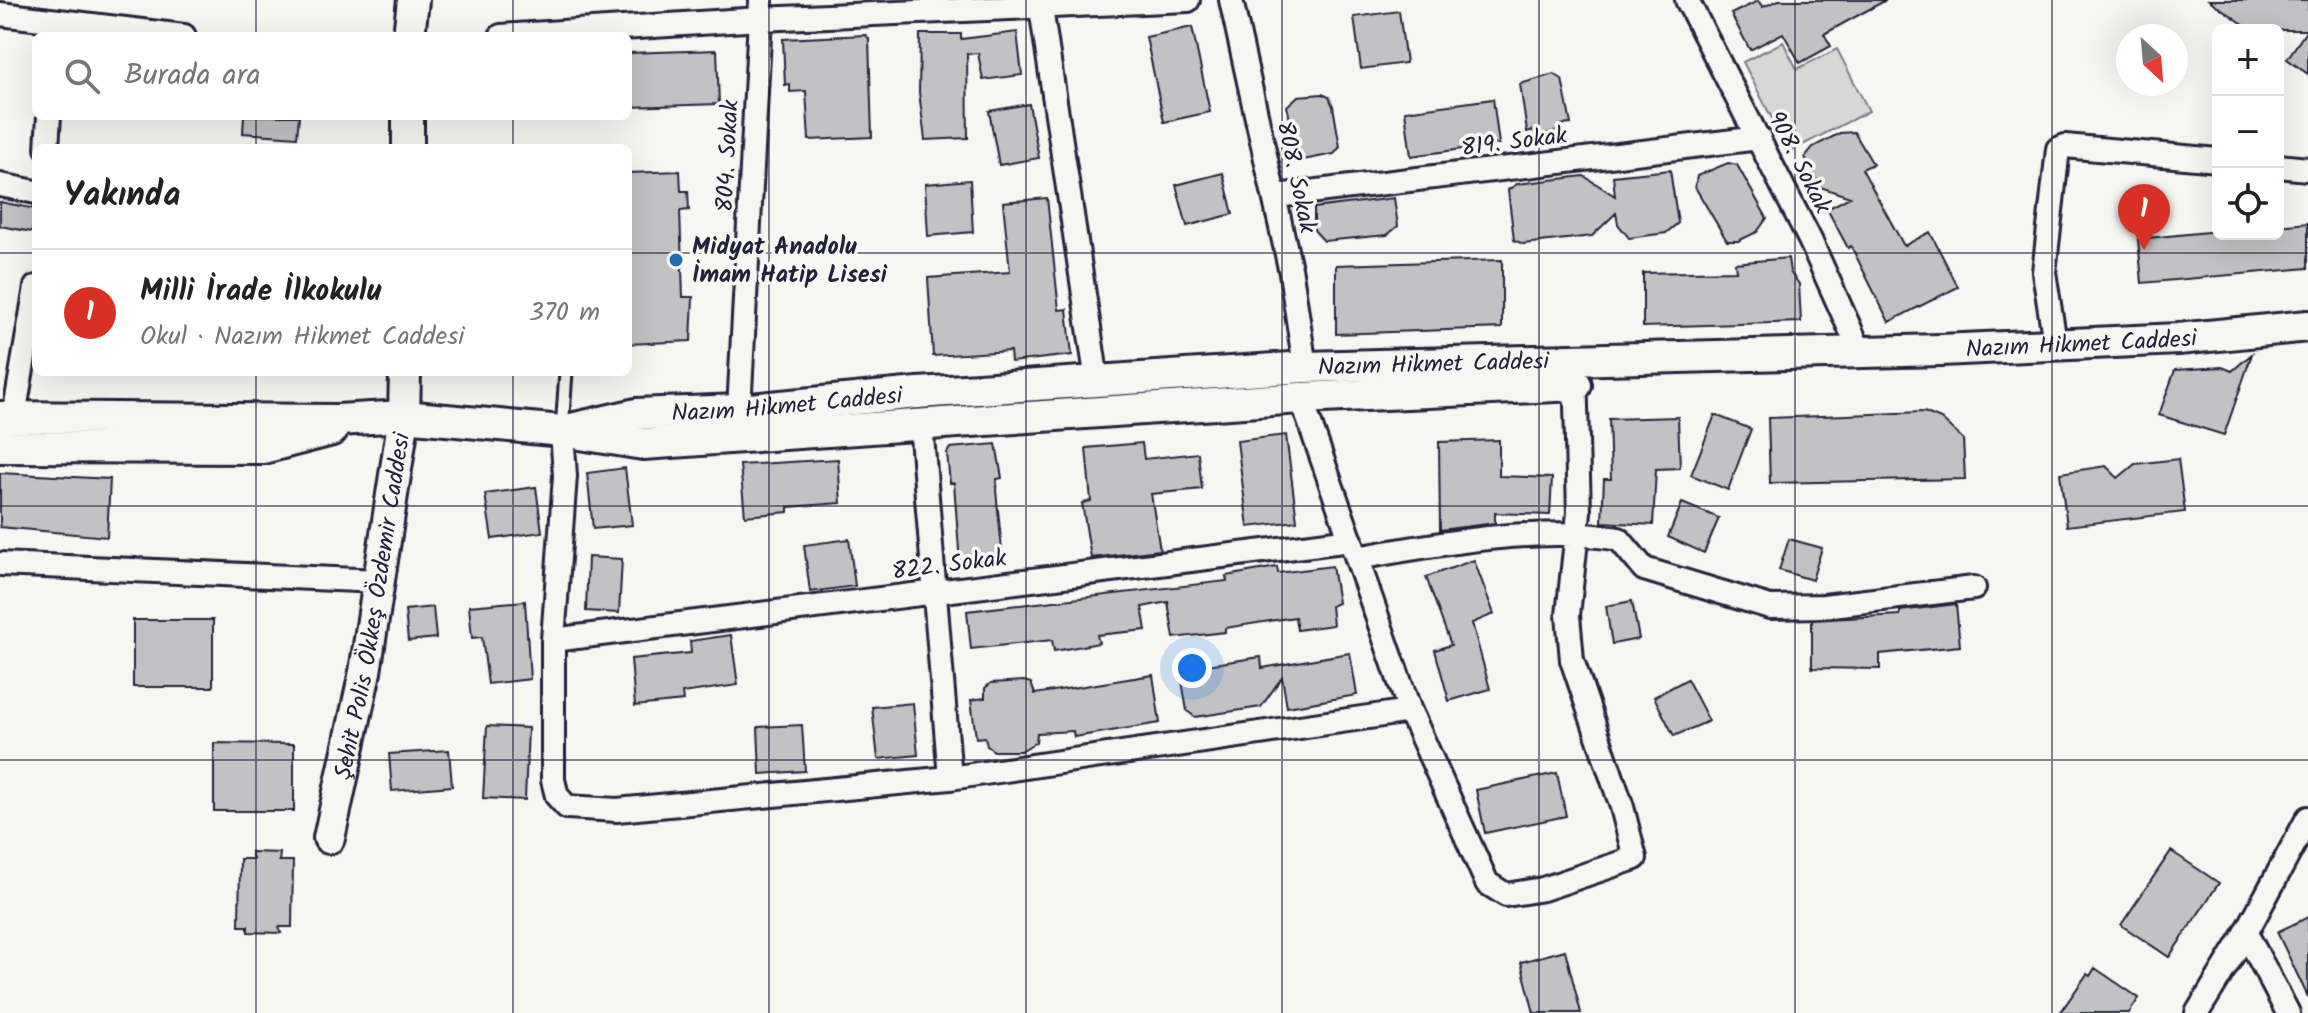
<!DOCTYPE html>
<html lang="tr">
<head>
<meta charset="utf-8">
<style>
	:root { --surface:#fff; --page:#f6f6f6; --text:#222; --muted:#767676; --line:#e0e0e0; --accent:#d93025 }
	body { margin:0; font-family:Kalam,sans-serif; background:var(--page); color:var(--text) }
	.controls { position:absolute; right:24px; top:24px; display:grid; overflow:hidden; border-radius:12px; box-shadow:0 8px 32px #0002 }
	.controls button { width:72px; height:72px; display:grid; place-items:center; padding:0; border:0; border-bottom:2px solid var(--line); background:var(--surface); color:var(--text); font:40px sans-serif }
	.compass { position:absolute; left:2116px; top:24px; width:72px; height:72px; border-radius:50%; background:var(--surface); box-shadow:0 8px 32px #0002; rotate:154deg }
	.you { position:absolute; left:1192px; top:668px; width:28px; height:28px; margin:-20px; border:6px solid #fff; border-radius:50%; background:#1a73e8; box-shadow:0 0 0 12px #1a73e833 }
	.badge { display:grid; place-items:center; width:52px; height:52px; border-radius:50%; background:var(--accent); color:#fff; font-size:26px; font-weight:700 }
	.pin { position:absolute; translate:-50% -66px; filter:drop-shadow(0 2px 4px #0008) }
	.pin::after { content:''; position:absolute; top:42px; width:28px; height:24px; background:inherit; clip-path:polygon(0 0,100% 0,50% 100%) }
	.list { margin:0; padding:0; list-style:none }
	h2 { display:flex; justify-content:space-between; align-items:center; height:104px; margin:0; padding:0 32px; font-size:34px }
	h2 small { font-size:26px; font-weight:400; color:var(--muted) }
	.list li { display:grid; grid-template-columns:52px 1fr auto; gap:24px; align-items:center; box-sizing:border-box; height:128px; padding:0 32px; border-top:2px solid var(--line) }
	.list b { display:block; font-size:30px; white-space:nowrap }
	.list p { margin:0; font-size:26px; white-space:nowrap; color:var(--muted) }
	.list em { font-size:26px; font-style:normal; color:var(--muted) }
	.icon { flex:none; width:44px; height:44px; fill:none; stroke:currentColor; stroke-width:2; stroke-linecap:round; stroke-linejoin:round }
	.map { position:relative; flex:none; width:2308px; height:1013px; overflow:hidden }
	.search { position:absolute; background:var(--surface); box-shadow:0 8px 32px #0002; left:32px; top:32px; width:600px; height:88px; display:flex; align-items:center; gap:20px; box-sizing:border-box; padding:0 28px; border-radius:12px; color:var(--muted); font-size:30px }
	.panel { position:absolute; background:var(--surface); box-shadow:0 8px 32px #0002; left:32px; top:144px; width:600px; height:232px; border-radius:12px }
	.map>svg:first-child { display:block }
</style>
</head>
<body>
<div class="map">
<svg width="2308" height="1013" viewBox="0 0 2308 1013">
	<rect width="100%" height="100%" fill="#f6f6f2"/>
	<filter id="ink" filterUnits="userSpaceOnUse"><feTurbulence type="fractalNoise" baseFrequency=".0125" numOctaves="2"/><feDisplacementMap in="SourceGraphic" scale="16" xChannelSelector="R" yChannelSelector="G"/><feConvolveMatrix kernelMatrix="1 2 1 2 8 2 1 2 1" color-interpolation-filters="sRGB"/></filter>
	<g filter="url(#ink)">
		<path fill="#d7d7d7" stroke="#7c7c89" stroke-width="2" d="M1783 42 1797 69 1837 49 1869 111 1789 152 1743 62Z"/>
		<path fill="#c2c2c4" stroke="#22223b" stroke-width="2" d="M1779 0H1886L1824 34 1831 46 1800 63 1783 33 1750 50 1731 14 1758 1 1763 7Z
			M2209 0H2308V74L2287 59 2307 30H2252Z
			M1399 11 1406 63 1361 69 1354 17Z
			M1192 27 1210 112 1164 122 1146 37Z
			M1017 32 1022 75 983 80 978 53 967 54 968 138 925 140 919 92 920 34H961V39Z
			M866 35 869 39 872 137 809 140 806 91 790 92V84L785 85 783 39Z
			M717 50 719 104 628 107V53Z
			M1554 74 1562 79 1571 124 1561 125 1562 130 1535 136 1534 130 1527 132 1520 84Z
			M1322 94 1329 97 1333 106 1340 147 1334 154 1303 160 1298 157 1287 106 1298 96Z
			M1493 99 1499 144 1411 156 1405 111Z
			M1029 104 1039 158 999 165 989 111Z
			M244 116H299L297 137 243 133Z
			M1854 132 1873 164 1862 169 1904 246 1930 232 1958 287 1889 322 1851 246 1848 248 1827 209 1850 197 1820 187 1805 157 1813 147 1840 133Z
			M1728 163 1737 165 1767 218 1757 232 1738 241H1727L1695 187 1697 176Z
			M1670 170 1678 223 1666 233 1629 238 1618 224 1616 213 1592 236 1523 244 1514 240 1508 190 1517 184 1584 176 1615 196 1613 176Z
			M680 171 681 191H688L689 210 680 211 683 297H693L691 341 628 344V173Z
			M1223 173 1233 214 1187 226 1176 185Z
			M970 180 973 232 928 236 925 184Z
			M1047 198 1059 310 1067 309 1072 355 1011 362 1010 351 933 356 928 278 1010 272 1003 202Z
			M1394 198 1398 226 1387 235 1324 241 1314 230V208Z
			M0 202 36 209 32 232 0 226Z
			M2308 223V268L2142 283 2138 239 2218 231 2278 234V226Z
			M1788 258 1790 272 1799 284 1801 322 1643 327V273L1736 271 1735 263Z
			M1502 260V328L1336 334V265Z
			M2252 354 2224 435 2159 415 2175 370 2222 367 2232 371Z
			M1924 412 1941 419 1963 439 1965 479 1770 483 1768 418Z
			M1715 415 1751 429 1728 490 1691 475Z
			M1678 417 1680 468 1656 469 1653 525 1602 522 1604 479H1611L1609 419Z
			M1286 435 1297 521 1248 527 1237 441Z
			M1499 440V476L1552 478 1550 515 1495 513V523L1440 530 1439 442Z
			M1142 443 1144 459 1198 453 1202 489 1151 494 1160 550 1091 558 1082 503 1091 501 1086 448Z
			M996 444 1002 478 997 479 996 490 1003 560 960 564 954 483H950L947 453 950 448Z
			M838 459 841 503 788 507V512L745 516 740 465Z
			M2178 459 2185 512 2067 526 2060 473 2106 466 2118 478 2135 464Z
			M625 468 632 525 593 529 587 473Z
			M0 473 110 479 107 537 0 527Z
			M536 487 542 532 492 539 485 494Z
			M1682 503 1719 518 1704 553 1668 537Z
			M849 539 855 586 810 592 804 545Z
			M1789 539 1822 548 1812 580 1779 570Z
			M588 557 622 559 619 613 586 611Z
			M1474 560 1494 614 1472 623 1490 689 1449 701 1435 650 1451 645 1426 577Z
			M1332 566 1338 603 1331 606 1333 625 1297 630 1295 617 1225 628V632L1174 638 1168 602 1142 607 1146 630 1097 635 1099 643 1054 651 1052 640 971 649 967 611 1227 581 1226 576 1277 567 1278 573Z
			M525 601 530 679 488 684 482 637 472 638 469 606Z
			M1632 601 1639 639 1612 644 1606 606Z
			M1956 604 1960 646 1880 654V669L1812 668V620L1900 615V611Z
			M433 607 436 638 408 641 405 610Z
			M133 620H213V687H133Z
			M731 635 738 685 682 693 683 701 635 706 631 659 691 653 690 641Z
			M1350 653 1357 695 1287 707 1282 677 1261 707 1195 717 1187 711 1180 669 1261 657 1262 668Z
			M1153 675 1160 723 1074 737 1073 731 1037 733 1036 742 1021 751H994L987 746 985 737 976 738 971 700 985 698V688L991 683 1024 681 1031 683 1035 694Z
			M1687 679 1709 721 1674 736 1654 697Z
			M913 703 918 755 878 759 872 707Z
			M802 725 805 771 760 774 758 727Z
			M487 726 528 728 525 800 483 798Z
			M214 743 294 744V811H214Z
			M449 750 452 786 392 791 389 754Z
			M1557 773 1566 816 1485 833 1476 790Z
			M2171 851 2219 883 2169 957 2121 925Z
			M251 852 280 853 279 861H293L292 927H279L281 933 248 932V926H239L240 859H253Z
			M2308 917V997L2277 932Z
			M1565 950 1581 1013H1534L1521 962Z
			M2095 968 2139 998 2129 1013H2060L2087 974 2090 976Z"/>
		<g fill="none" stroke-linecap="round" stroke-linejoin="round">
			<g stroke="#22223b" stroke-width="17">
				<path id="lane" d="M562 430 566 372"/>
			</g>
			<g stroke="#22223b" stroke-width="28">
				<path id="street" d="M1231 0 1291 273 1305 367
					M1687 0 1810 240 1860 351
					M1041 8 1097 381
					M0 14 184 36
					M501 36 760 19 1188 0
					M47 148 49 116
					M2278 166 2308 169
					M0 185 36 192
					M1276 196 1759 138
					M2055 343 2044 272 2058 149 2065 146 2218 160
					M1301 398 1410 711 1487 883 1506 895 1543 889 1635 858 1622 807 1572 660 1568 615 1579 512 1575 370
					M739 410 761 0
					M14 416 36 287
					M921 424 950 778
					M562 431 565 476 553 640V780L557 796 567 807 617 810 950 778 1410 711
					M1357 558C1435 544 1542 525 1619 539L1644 569 1770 607 1824 606 1974 588
					M0 564 379 581
					M553 640 1351 540
					M2246 933 2288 1013
					M2197 1013 2246 933 2308 818"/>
			</g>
			<g stroke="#22223b" stroke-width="36">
				<g id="secondary">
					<path d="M409 36 413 0"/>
					<path d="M408 148V116"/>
					<path id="s1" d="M0 417 338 420 404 416 562 431 636 414 739 410 918 393 1305 367 1941 350 2178 339 2308 326"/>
					<path d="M580 434 643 444 1301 398 1576 385"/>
					<path d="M0 447 263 448 332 430"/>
					<path id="s2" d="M329 838 365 672 404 416 405 372"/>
				</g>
			</g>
			<use href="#lane" stroke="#f6f6f2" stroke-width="11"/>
			<use href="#street" stroke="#f6f6f2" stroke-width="22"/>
			<use href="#secondary" stroke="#f6f6f2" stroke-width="30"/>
		</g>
	</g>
	<path fill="none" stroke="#22223b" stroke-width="2" stroke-opacity="0.55" d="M256 0V36M513 0V36M769 0V1013M1026 0V1013M1282 0V1013M1539 0V1013M1795 0V1013M2052 0V1013M256 116V148M513 116V148M0 253H36M628 253H2308M256 372V1013M513 372V1013M0 506H2308M0 760H2308"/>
	<circle fill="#1f6fb2" stroke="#f6f6f2" stroke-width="3" cx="676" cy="260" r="8"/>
	<g text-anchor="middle" stroke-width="7" stroke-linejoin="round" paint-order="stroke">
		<g font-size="24" fill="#22223b" stroke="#f6f6f2">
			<text transform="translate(1514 141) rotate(-7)" y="8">819. Sokak</text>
			<text transform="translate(727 156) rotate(-87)" y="8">804. Sokak</text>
			<text transform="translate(1800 162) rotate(63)" y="8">908. Sokak</text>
			<text transform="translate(1297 177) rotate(78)" y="8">808. Sokak</text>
			<text dy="8" stroke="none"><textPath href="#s1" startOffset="2086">Nazım Hikmet Caddesi</textPath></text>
			<text dy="8" stroke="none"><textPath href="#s1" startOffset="1438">Nazım Hikmet Caddesi</textPath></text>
			<text dy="8" stroke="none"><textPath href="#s1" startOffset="790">Nazım Hikmet Caddesi</textPath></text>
			<text transform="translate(949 564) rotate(-7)" y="8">822. Sokak</text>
			<text dy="8" stroke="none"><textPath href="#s2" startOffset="236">Şehit Polis Ökkeş Özdemir Caddesi</textPath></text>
		</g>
		<g font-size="24" font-weight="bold" fill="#22223b" stroke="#f6f6f2" text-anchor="start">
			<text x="692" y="254">Midyat Anadolu<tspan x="692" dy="28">İmam Hatip Lisesi</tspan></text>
		</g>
	</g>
</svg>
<div class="controls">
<button>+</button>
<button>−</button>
<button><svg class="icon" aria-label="locate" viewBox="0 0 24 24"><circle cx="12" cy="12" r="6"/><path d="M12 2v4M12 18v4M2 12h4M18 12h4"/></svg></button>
</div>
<svg class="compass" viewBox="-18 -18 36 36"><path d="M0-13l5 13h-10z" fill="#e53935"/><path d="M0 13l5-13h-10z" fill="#767676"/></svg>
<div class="you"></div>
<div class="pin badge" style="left:2144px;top:250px">1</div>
<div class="search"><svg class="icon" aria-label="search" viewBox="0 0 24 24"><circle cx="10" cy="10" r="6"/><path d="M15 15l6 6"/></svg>Burada ara</div>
<section class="panel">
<h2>Yakında<small></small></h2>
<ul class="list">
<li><span class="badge">1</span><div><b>Milli İrade İlkokulu</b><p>Okul · Nazım Hikmet Caddesi</p></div><em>370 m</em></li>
</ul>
</section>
</div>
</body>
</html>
